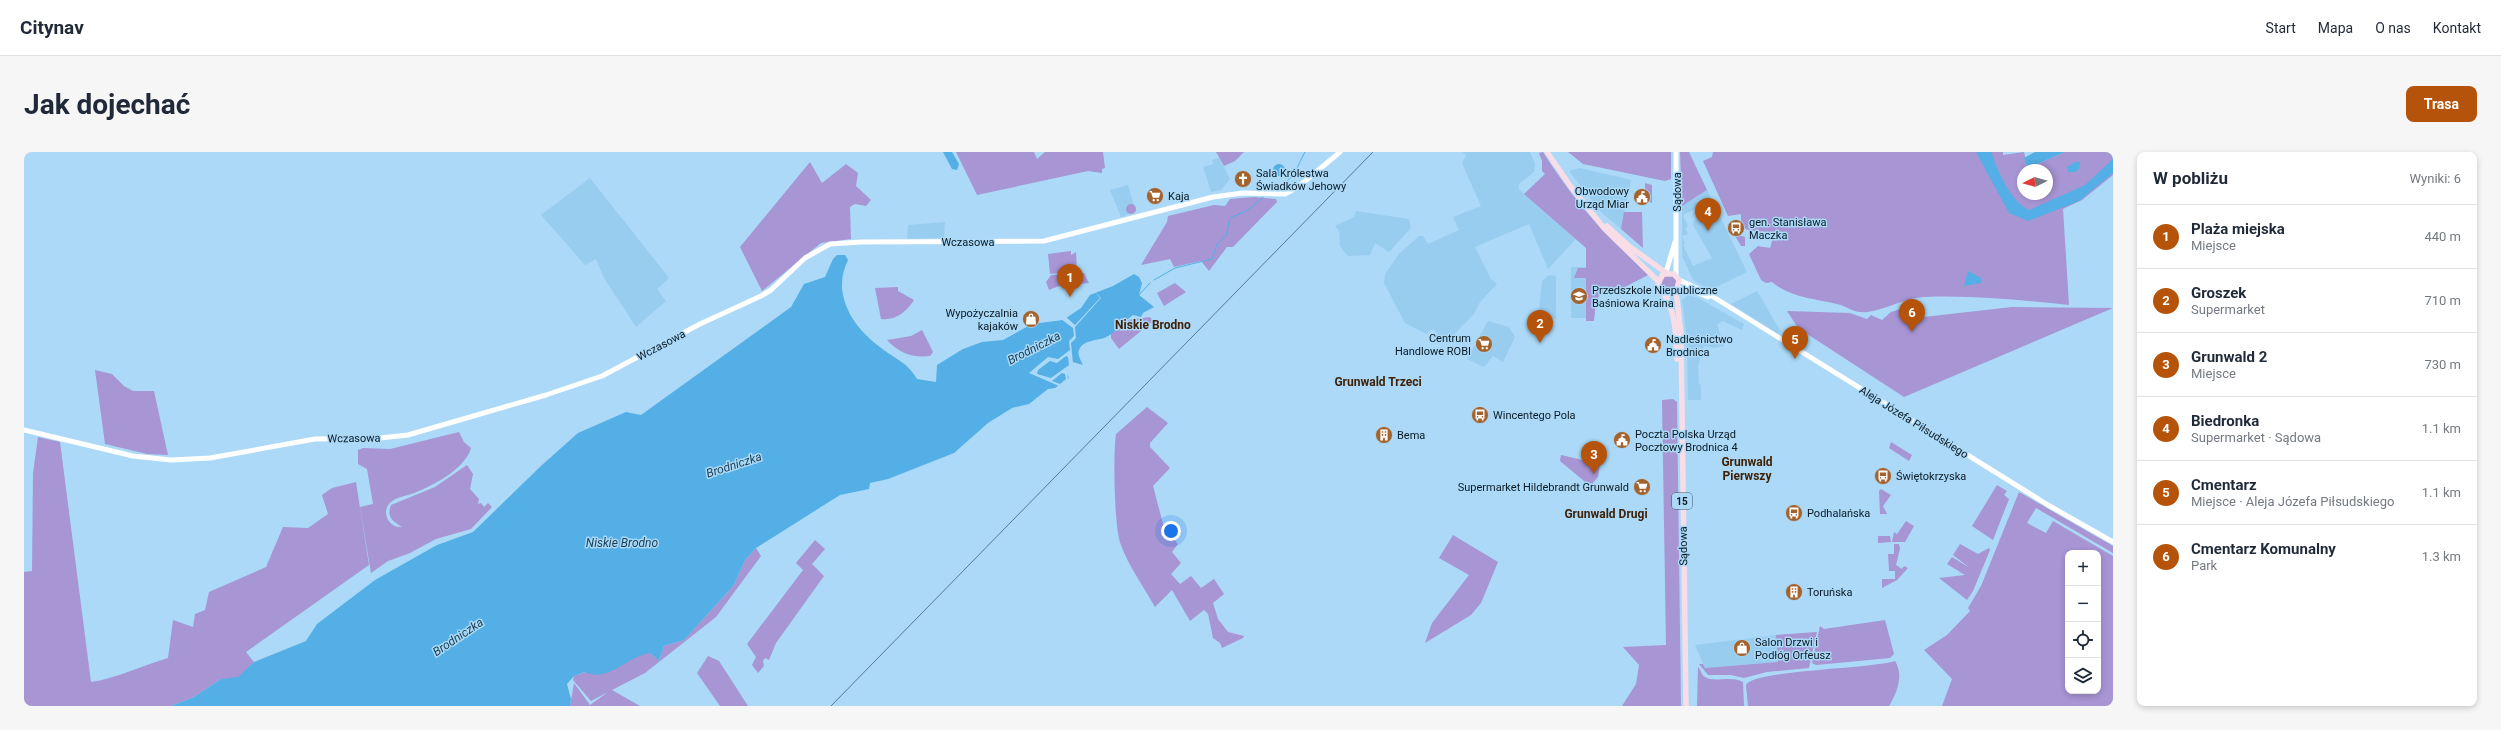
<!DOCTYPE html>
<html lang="pl">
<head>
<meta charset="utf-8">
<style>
	:root { --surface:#fff; --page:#f6f6f7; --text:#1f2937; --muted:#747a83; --line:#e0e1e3; --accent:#b45309 }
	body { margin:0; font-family:Roboto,sans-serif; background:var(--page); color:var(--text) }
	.controls { position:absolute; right:12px; bottom:12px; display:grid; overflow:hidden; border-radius:8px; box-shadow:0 2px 6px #0003 }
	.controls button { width:36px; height:36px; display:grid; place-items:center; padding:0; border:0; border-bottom:1px solid var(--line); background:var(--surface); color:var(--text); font:20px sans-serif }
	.compass { position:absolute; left:1993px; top:12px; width:36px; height:36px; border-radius:50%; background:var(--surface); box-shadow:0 2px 6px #0003; rotate:265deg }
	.you { position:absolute; left:1147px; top:379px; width:14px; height:14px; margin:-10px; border:3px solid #fff; border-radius:50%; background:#1a73e8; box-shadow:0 0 0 6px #1a73e833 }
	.badge { display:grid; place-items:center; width:26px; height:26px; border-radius:50%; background:var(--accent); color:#fff; font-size:13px; font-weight:700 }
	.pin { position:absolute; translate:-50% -33px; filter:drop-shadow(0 1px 2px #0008) }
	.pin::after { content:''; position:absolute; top:21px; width:14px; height:12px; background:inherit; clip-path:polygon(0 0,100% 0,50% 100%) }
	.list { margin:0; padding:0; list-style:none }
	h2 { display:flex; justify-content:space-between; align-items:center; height:52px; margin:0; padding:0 16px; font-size:17px }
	h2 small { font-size:13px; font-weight:400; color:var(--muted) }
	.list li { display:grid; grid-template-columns:26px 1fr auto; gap:12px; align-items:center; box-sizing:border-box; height:64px; padding:0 16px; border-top:1px solid var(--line) }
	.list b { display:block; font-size:15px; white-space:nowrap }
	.list p { margin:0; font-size:13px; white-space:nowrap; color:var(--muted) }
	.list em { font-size:13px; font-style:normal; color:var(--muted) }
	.icon { flex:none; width:22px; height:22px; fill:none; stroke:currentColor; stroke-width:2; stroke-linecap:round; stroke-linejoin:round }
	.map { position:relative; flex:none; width:2089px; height:554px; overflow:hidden; border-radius:8px }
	header { display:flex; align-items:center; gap:24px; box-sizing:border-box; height:56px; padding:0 20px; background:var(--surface); border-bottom:1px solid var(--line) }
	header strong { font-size:19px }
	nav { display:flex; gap:22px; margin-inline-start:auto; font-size:14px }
	.intro { display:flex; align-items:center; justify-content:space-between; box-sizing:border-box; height:96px; padding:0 24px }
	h1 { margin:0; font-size:28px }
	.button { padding:10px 18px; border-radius:8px; background:var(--accent); color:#fff; font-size:14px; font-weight:700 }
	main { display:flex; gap:24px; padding:0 24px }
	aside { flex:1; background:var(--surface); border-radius:8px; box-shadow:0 2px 6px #0003 }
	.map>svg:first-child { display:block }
</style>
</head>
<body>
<header>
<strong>Citynav</strong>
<nav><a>Start</a><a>Mapa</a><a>O nas</a><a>Kontakt</a></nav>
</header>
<div class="intro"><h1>Jak dojechać</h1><a class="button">Trasa</a></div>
<main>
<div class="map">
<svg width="2089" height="554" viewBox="0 0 2089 554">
	<rect width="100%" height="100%" fill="#abd9f7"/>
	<path fill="#99cdef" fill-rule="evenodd" d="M1438 0H1506L1511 12 1510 20 1495 32V37L1552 87 1524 117 1505 72 1451 95 1467 127 1473 132 1456 150 1450 162 1422 191 1409 177 1402 182 1381 171 1360 131 1361 122 1375 102 1395 84H1399L1404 92 1435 78 1429 65 1457 54 1438 11 1442 3Z
		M1195 6 1206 27 1197 38 1187 40 1179 15 1189 12 1188 8Z
		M1556 16 1607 28 1597 77 1577 60 1545 19Z
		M566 26 645 126 633 137 642 149 612 175 580 126 572 107 561 113 517 63Z
		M1104 33 1112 60 1097 65 1086 38Z
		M1683 38 1723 120 1686 138 1669 128 1658 104V54ZM1678 46 1685 62 1670 69 1669 73 1688 106 1669 114 1659 93 1661 92 1658 84 1664 82 1661 76 1664 75 1659 63 1675 55 1672 49Z
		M1332 59 1385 67 1387 76 1365 100 1351 91 1346 103 1324 104 1316 94 1315 79 1311 74 1330 65Z
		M921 70 920 86 883 87 884 73Z
		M1547 115H1562V166H1547Z
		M1525 123 1532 124V166H1514L1518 129Z
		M1733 139 1757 180 1754 182 1707 152Z
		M1664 143 1674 146 1720 172 1718 178 1699 169 1693 172 1700 194 1690 196 1680 194 1674 214 1675 232 1677 233V248H1664L1663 188 1658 148Z
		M1464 169 1485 175 1491 185 1479 210 1469 204 1460 215 1443 207Z
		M1752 483 1755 510 1681 516 1671 493Z"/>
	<path fill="#a795d4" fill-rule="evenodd" d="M932 0H1010L1013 7 1021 0H1079L1081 16 1078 17V21L1064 19 953 43Z
		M1192 0H1220L1211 9 1200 14Z
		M1519 0C1548 46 1583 88 1626 122L1595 138 1594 141 1576 143 1572 148 1570 169H1562V126H1550L1554 116H1562V96L1500 42 1521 22 1518 19V9L1515 1Z
		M1544 0H1647V27L1641 29 1559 12Z
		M1656 0H1665L1683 38 1658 54Z
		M1689 0H1979V3L2000 0 2004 16 2041 0H2089V23L2058 48 2039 57 2045 153C1997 148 1948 143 1900 145 1881 146 1863 157 1844 160 1831 162 1825 155 1813 152 1791 147 1765 145 1748 130L1742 131 1737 128 1725 102 1734 94 1746 96 1749 86 1748 80 1727 79 1717 75V62L1704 64 1679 9 1688 5ZM1999 18H2023V42H1999Z
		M786 10 798 31 822 12 834 21 832 34 847 48 842 54 831 52 826 55 827 87 797 91 738 139 716 95Z
		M1621 31 1628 33V51L1621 48Z
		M1230 45 1252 47 1253 50 1209 95H1203L1185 119 1177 109 1150 115 1146 107 1117 113 1143 70 1144 64 1190 53 1201 54 1206 47Z
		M1102 57a5 5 0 1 1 10 0a5 5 0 1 1-10 0Z
		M1600 60H1618L1619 96 1597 77Z
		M1710 82 1721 85V94H1717Z
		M1047 99V103L1052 100 1053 119 1026 122 1024 102Z
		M1060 121 1065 131 1035 134 1025 138 1022 130 1027 123Z
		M1637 131a8 8 0 1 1 16 0a8 8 0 1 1-16 0Z
		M1151 131 1162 140 1140 154 1133 141Z
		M874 135V139L890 148C883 159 872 169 857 167L851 136Z
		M1882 155 1891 166 1988 155 2089 156 1880 245 1774 176 1763 159 1826 161 1843 167 1847 163 1858 168 1867 160Z
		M1126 165 1129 169 1095 197 1087 186V181L1098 176 1104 168Z
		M898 178 909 200 906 204C888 206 875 201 863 188L887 184Z
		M71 218 88 222 100 234 109 239H130L144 303 123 302 81 292Z
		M1649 247 1653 250 1657 554H1598L1612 532 1615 513 1599 495 1642 493 1638 248Z
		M1123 255 1144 271 1126 291V295L1146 316 1129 334 1142 383 1145 380 1154 392 1148 400 1157 411 1147 422 1156 432 1167 424 1177 436 1190 427 1200 442 1189 451 1194 467 1204 480 1220 484 1219 486 1198 496 1196 491 1189 486 1184 462 1180 458 1166 469 1148 438 1131 455C1120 435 1105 415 1097 393 1090 377 1089 301 1092 282Z
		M435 280 440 290 447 296C441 317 410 333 390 341 383 344 370 345 365 352 357 362 366 376 378 375 369 369 362 365 367 353L411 335 443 313 449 322 446 337 455 347 454 352 457 351 460 355 464 351 468 355 447 377 412 387 386 401 364 409 347 421 336 355 349 352 343 317 334 312V298L339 296 366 297Z
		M14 285 36 290 67 530C90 527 120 513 144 506L149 468 169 475 171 462 181 458 185 440 242 415 259 375 284 376 304 362 298 343 308 336 332 330 345 413 222 500 230 510 214 526 197 527 170 545 147 554H0V420L8 419 9 321Z
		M1867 290 1888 303 1885 309 1865 296Z
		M1537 303 1576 312 1574 325 1566 334 1536 309Z
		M1973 333 1983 339 1980 343 1985 347 1969 388 1948 374Z
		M1857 337 1867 343 1859 354 1863 362H1856L1855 339Z
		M1995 340 2089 394V401L2012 356 2003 371 2022 381 2029 369 2089 404V554H1918L1928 527 1900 498 1923 483 1946 459 1944 456 1957 434ZM2044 401H2074V539H2044Z
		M1882 369 1890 374 1881 390H1868L1870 380 1873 382Z
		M1429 383 1474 410 1457 451 1447 463 1401 491 1408 471 1445 423 1415 406Z
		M1854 384H1866L1867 390 1854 391Z
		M791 388 801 397 788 412 800 424 752 491 745 508 741 506 739 509 740 514 734 521 728 513 732 505 723 492 779 418 772 411Z
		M1870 392H1875L1876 397 1872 413 1878 417 1880 414 1884 416 1873 428 1858 436V427H1871V419H1865L1864 402H1870Z
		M1936 392 1954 402 1965 396 1966 398 1949 439 1943 448 1915 426 1941 423 1923 412 1928 405 1946 416 1929 403Z
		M732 396 737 404 692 465 621 521 588 538 616 554H546L550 531 566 553 584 540 567 549 549 528 550 524 615 502 626 501 635 509 640 494 660 488 710 433 721 408Z
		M1861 468 1870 502 1866 506 1792 513 1788 511 1796 474 1800 477Z
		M1793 480 1785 516 1743 520 1720 526 1707 523H1684L1675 512H1679L1681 516 1754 510 1752 483Z
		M684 504 695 509 724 554H696L673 521Z
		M1871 509C1880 523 1873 541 1865 554H1724L1722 533C1728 518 1847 517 1871 509Z
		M1674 515C1677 518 1678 524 1681 525 1690 531 1706 523 1719 530L1720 554H1673Z"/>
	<path fill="#53afe5" d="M919 0H928L935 12 933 18 928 17Z
		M1952 0H1967C1974 19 1986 49 2005 58L2061 33 2089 7V21L2055 49 2004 69 1985 61Z
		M2011 0H2041L2004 16 2000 6Z
		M2051 10H2056L2055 17 2051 20H2044L2043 15Z
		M1249 18a6 6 0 1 1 12 0a6 6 0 1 1-12 0Z
		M813 103H821L824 108C818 120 816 134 820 147 826 170 844 187 864 201 877 210 884 212 893 227L912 230 913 213 939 197 958 190 979 188 1008 172 1039 168 1057 156 1066 143 1089 134 1110 122 1115 125 1118 131 1115 143 1130 155 1119 161 1117 165 1109 163C1098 171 1092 181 1080 186 1071 189 1059 188 1055 198 1053 202 1057 209 1059 213L1049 210 1041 217 1045 226 1031 236 1024 237 1005 252 988 256 964 271 930 301 864 327 846 331 845 337 816 343 732 396 721 408 710 433 660 488 640 494 635 509 626 501C603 504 585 531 561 520L550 524 543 532 547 547 546 554H147L170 545 197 527 214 525 230 510 282 489 293 472 351 428 413 393 449 380 518 313 554 281 602 260 617 263 767 155 780 132 801 125 809 107Z
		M1944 119 1957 126V131L1940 134Z"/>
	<path fill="#abd9f7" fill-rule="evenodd" d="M1070 139 1077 146 1051 175 1052 186 1047 191 1049 211 1043 217 1044 227 1035 234 1005 221 1024 205 1034 207 1046 198 1045 189 1050 184 1049 176 1037 167 1041 164 1051 173 1076 146ZM1042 204 1044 205 1045 213 1027 226 1013 222 1014 218 1026 209 1033 211ZM1038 221 1041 222 1042 227 1036 232 1028 229Z"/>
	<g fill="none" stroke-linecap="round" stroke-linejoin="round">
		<path stroke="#53afe5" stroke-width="1" d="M1245 38 1246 35C1270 32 1271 18 1281 0
			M1130 128 1151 116 1188 107 1193 92 1202 84 1206 66 1224 58 1239 45
			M1114 144 1126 131"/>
		<path stroke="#fff" stroke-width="5" d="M1642 120 1651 90
			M1652 123V0
			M1655 128 1683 141 2024 353 2089 390
			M1653 137 1662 136 1684 145
			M0 278 109 304 147 308 186 306 291 287 356 286 384 283 522 243 578 224 676 172 737 144 747 138 781 106 806 92 837 90 1020 89 1189 45 1219 41 1261 42 1274 35 1316 0"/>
		<path stroke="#f8dde6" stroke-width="5.5" d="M1523 0 1547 35 1580 76 1634 129
			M1583 74 1606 95 1641 120
			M1652 139 1657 182 1662 554
			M1639 140 1646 142 1653 137 1655 128 1650 122H1639L1634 132C1635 139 1642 143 1645 151 1652 169 1652 188 1653 207"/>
		<path stroke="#5a798e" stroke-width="1" d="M807 554 1349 0"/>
	</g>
	<defs>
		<g id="church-disc" transform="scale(0.9)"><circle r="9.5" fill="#a4632d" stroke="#abd9f7"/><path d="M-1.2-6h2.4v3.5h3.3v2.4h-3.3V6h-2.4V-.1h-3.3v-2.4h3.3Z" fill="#fff"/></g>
		<g id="supermarket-disc" transform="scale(0.9)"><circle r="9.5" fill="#a4632d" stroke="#abd9f7"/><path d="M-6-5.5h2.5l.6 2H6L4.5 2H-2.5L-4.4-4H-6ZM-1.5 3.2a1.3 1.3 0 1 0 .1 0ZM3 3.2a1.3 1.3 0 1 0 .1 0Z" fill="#fff"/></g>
		<g id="civic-disc" transform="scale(0.9)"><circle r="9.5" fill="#a4632d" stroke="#abd9f7"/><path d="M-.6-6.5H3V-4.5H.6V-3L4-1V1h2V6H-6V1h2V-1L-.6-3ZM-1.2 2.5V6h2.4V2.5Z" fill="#fff"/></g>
		<g id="bus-disc" transform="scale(0.9)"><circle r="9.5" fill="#a4632d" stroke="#abd9f7"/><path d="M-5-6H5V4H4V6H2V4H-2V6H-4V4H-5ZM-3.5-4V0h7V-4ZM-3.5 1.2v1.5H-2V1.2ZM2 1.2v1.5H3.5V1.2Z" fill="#fff"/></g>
		<g id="school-disc" transform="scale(0.9)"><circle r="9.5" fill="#a4632d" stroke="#abd9f7"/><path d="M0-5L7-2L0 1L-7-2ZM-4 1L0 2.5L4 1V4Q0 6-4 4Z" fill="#fff"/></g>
		<g id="shop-disc" transform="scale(0.9)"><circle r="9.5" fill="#a4632d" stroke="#abd9f7"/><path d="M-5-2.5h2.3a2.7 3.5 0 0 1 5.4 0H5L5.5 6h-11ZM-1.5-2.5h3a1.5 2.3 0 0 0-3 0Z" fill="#fff"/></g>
		<g id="building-disc" transform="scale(0.9)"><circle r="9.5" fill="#a4632d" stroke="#abd9f7"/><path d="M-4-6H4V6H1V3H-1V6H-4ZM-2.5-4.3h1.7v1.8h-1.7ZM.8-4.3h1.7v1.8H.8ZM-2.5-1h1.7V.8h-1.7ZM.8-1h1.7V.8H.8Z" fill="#fff"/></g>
	</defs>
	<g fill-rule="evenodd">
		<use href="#church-disc" x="1219" y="27"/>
		<use href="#supermarket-disc" x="1131" y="44"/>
		<use href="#civic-disc" x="1618" y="45"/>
		<use href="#bus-disc" x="1712" y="76"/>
		<use href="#school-disc" x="1555" y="144"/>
		<use href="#shop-disc" x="1007" y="167"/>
		<use href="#supermarket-disc" x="1460" y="192"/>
		<use href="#civic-disc" x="1629" y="193"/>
		<use href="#bus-disc" x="1456" y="263"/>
		<use href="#building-disc" x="1360" y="283"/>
		<use href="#civic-disc" x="1598" y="288"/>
		<use href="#bus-disc" x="1859" y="324"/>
		<use href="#supermarket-disc" x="1618" y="335"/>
		<use href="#bus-disc" x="1770" y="361"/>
		<use href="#building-disc" x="1770" y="440"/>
		<use href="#shop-disc" x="1718" y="496"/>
	</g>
	<g text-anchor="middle" stroke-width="3" stroke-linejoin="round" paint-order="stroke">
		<rect fill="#abd9f7" stroke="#3a5364" stroke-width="1" x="1648" y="341" width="20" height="16" rx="3"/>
		<g font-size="10" font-weight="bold" fill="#091a25">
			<text x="1658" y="353">15</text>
		</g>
		<g font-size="11" fill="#091a25" stroke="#abd9f7" text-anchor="start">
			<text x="1232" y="25">Sala Królestwa<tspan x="1232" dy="13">Świadków Jehowy</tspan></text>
			<text x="1605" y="43" text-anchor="end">Obwodowy<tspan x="1605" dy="13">Urząd Miar</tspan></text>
			<text x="1144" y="48">Kaja</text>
			<text x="1725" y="74">gen. Stanisława<tspan x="1725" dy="13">Maczka</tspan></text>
			<text x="1568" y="142">Przedszkole Niepubliczne<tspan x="1568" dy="13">Baśniowa Kraina</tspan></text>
			<text x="994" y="165" text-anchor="end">Wypożyczalnia<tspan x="994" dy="13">kajaków</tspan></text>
			<text x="1447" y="190" text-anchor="end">Centrum<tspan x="1447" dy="13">Handlowe ROBI</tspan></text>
			<text x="1642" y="191">Nadleśnictwo<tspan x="1642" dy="13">Brodnica</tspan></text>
			<text x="1469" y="267">Wincentego Pola</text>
			<text x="1611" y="286">Poczta Polska Urząd<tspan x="1611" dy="13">Pocztowy Brodnica 4</tspan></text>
			<text x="1373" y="287">Bema</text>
			<text x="1872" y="328">Świętokrzyska</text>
			<text x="1605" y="339" text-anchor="end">Supermarket Hildebrandt Grunwald</text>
			<text x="1783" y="365">Podhalańska</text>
			<text x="1783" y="444">Toruńska</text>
			<text x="1731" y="494">Salon Drzwi i<tspan x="1731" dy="13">Podłóg Orfeusz</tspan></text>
		</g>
		<g font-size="11" fill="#091a25" stroke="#abd9f7">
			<text transform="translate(1653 40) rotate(-90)" y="4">Sądowa</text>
			<text x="944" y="94">Wczasowa</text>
			<text transform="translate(637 193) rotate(-28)" y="4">Wczasowa</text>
			<text transform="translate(1890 270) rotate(32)" y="4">Aleja Józefa Piłsudskiego</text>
			<text transform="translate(330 286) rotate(-1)" y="4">Wczasowa</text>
			<text transform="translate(1659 394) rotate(-91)" y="4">Sądowa</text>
		</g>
		<g font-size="12" font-weight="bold" fill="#402107" stroke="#abd9f7">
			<text x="1129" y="177">Niskie Brodno</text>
			<text x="1354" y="234">Grunwald Trzeci</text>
			<text x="1723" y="314">Grunwald<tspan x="1723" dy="14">Pierwszy</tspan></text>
			<text x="1582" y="366">Grunwald Drugi</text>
		</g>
		<g font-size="12" font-style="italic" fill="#163d54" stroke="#abd9f7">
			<text transform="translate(1010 196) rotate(-27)" y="4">Brodniczka</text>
			<text transform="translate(710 313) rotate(-18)" y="4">Brodniczka</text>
			<text x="598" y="395">Niskie Brodno</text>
			<text transform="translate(434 485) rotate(-34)" y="4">Brodniczka</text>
		</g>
	</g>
</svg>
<div class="controls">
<button>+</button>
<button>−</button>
<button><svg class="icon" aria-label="locate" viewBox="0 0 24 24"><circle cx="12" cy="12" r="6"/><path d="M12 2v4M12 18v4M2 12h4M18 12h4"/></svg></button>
<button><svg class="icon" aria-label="layers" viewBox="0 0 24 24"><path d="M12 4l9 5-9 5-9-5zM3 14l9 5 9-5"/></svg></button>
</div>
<svg class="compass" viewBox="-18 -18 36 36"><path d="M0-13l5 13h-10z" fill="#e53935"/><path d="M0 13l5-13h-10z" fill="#747a83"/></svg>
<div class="you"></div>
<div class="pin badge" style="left:1046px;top:145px">1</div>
<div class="pin badge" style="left:1516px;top:191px">2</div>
<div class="pin badge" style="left:1570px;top:322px">3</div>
<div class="pin badge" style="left:1684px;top:79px">4</div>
<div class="pin badge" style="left:1771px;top:207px">5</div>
<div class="pin badge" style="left:1888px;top:180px">6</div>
</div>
<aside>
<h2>W pobliżu<small>Wyniki: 6</small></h2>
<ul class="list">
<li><span class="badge">1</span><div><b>Plaża miejska</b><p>Miejsce</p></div><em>440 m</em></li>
<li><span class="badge">2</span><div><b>Groszek</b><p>Supermarket</p></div><em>710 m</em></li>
<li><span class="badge">3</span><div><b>Grunwald 2</b><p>Miejsce</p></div><em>730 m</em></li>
<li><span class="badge">4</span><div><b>Biedronka</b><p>Supermarket · Sądowa</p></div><em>1.1 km</em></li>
<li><span class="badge">5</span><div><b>Cmentarz</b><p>Miejsce · Aleja Józefa Piłsudskiego</p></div><em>1.1 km</em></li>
<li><span class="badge">6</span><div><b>Cmentarz Komunalny</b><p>Park</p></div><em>1.3 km</em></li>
</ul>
</aside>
</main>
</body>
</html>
